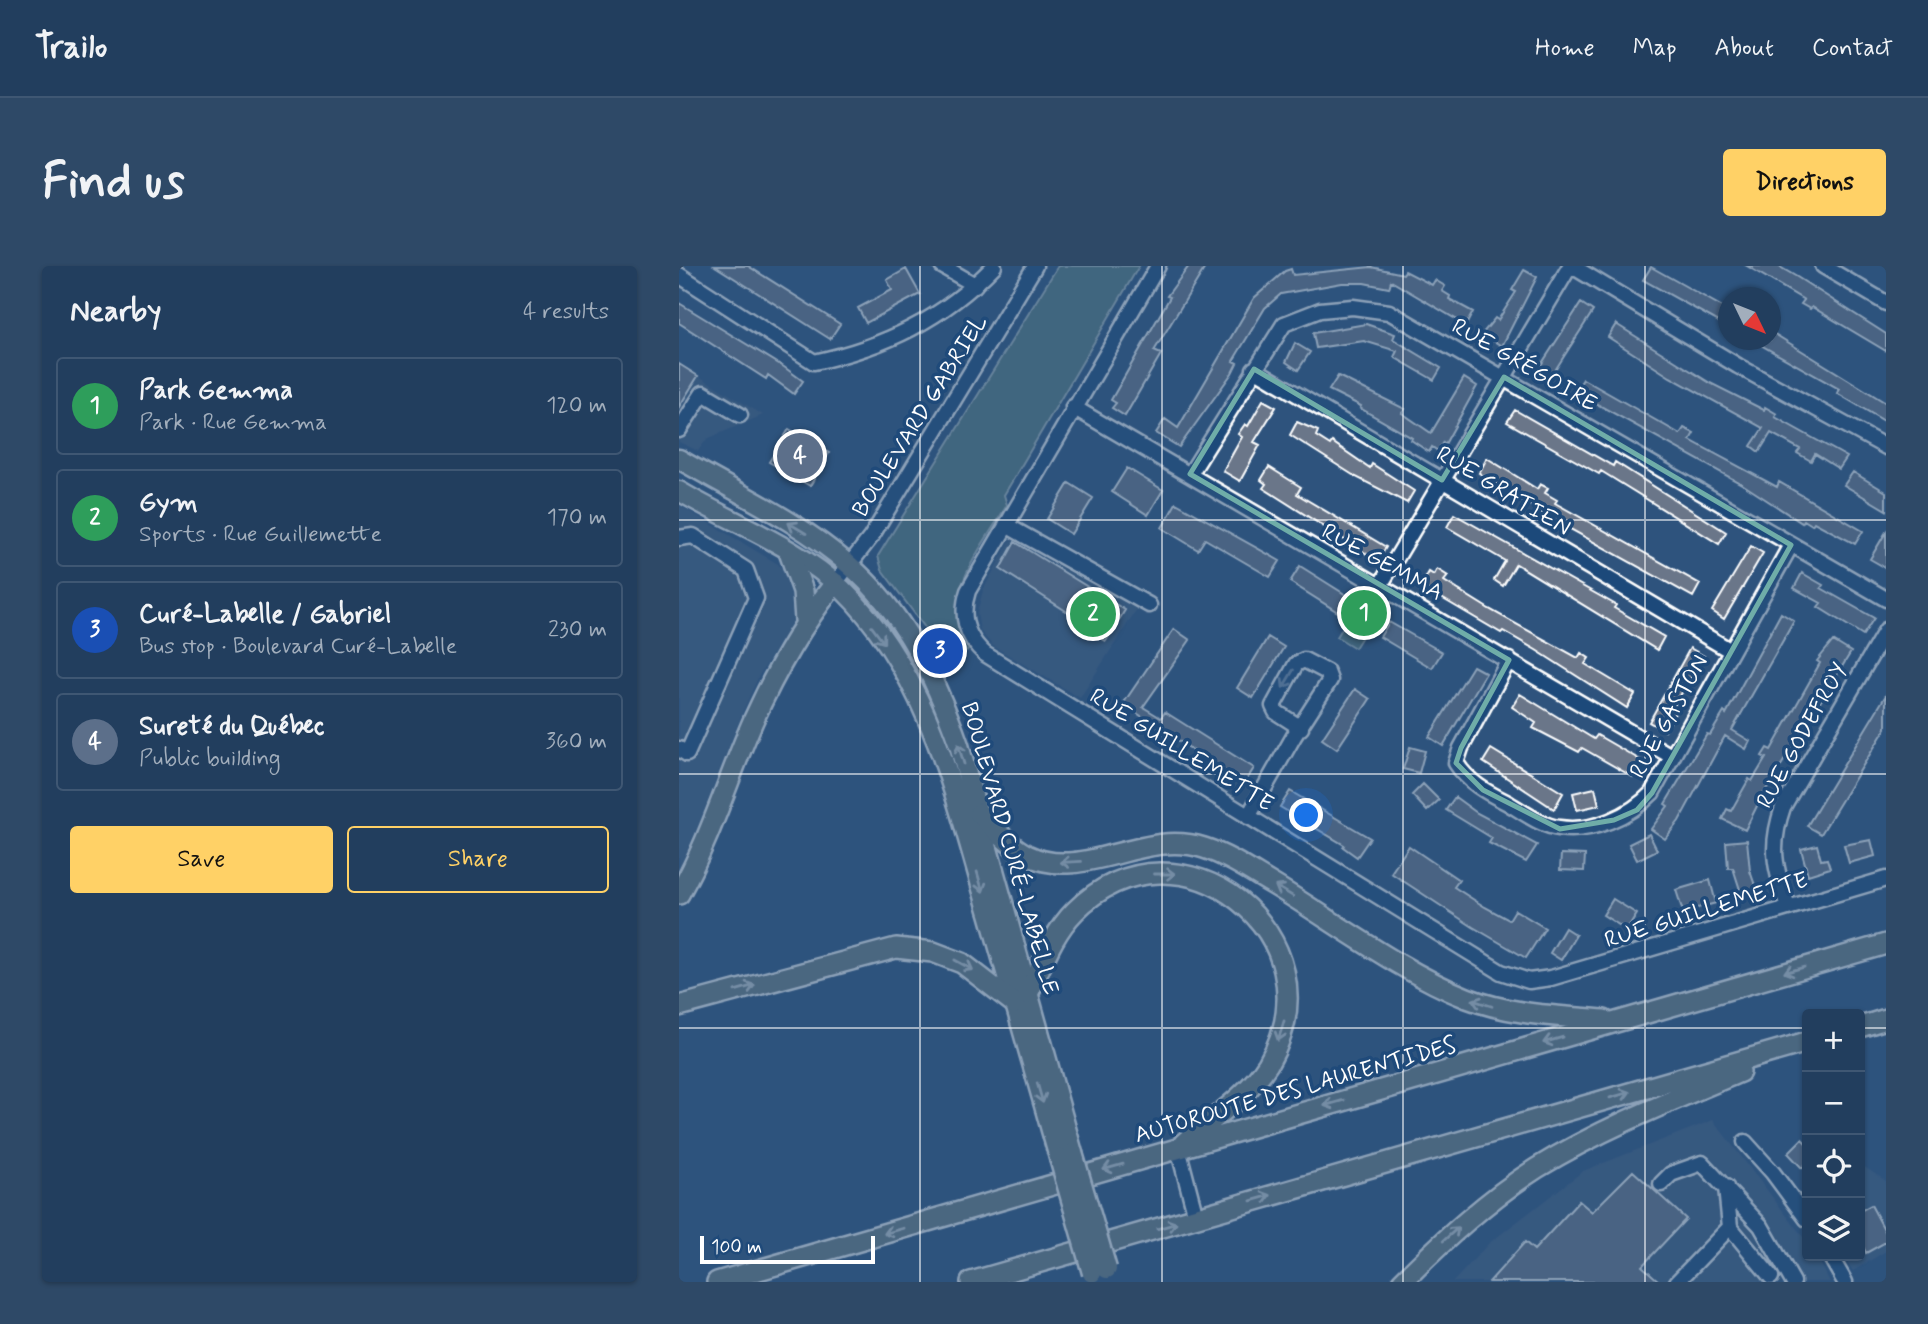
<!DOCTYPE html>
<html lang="en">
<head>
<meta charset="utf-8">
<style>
	:root { --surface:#223e5e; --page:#2e4967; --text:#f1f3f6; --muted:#a2aebc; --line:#3f5773; --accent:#ffd166 }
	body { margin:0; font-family:Mynerve,sans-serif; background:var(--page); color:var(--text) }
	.controls { position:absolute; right:21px; bottom:21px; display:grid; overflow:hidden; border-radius:7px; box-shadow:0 2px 5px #0004 }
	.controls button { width:63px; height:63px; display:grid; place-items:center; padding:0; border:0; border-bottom:2px solid var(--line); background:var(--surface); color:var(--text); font:35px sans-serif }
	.compass { position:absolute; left:1039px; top:21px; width:63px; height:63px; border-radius:50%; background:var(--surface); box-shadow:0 2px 5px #0004; rotate:133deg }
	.scale { position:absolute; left:21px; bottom:18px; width:175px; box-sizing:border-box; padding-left:7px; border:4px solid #fff; border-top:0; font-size:19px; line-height:24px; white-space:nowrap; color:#fff; -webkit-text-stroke:5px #1f4a7a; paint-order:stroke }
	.you { position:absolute; left:628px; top:550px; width:24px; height:24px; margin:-18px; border:5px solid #fff; border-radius:50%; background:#1a73e8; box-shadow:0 0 0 10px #1a73e833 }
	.badge { display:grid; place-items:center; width:46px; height:46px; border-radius:50%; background:var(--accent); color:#fff; font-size:23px; font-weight:700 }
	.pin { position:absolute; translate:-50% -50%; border:4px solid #fff; box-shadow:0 2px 7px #0006 }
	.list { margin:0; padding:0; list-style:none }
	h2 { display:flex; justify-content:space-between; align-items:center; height:91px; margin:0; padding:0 28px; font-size:30px }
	h2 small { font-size:23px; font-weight:400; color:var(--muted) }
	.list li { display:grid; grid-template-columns:46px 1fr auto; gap:21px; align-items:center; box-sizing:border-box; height:98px; margin:0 14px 14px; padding:0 14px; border:2px solid var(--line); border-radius:7px }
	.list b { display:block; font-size:26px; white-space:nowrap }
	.list p { margin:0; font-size:23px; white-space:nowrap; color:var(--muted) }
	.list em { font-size:23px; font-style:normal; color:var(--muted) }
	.actions { display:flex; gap:14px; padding:21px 28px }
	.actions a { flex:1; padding:16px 0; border:2px solid var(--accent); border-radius:7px; text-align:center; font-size:24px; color:var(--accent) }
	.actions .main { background:var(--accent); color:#111 }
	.icon { flex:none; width:38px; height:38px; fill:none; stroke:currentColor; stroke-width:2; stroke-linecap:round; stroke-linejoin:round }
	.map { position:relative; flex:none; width:1207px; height:1016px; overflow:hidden; border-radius:7px }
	header { display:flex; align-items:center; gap:42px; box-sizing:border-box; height:98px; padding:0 35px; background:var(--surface); border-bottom:2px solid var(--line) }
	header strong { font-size:33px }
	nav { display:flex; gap:38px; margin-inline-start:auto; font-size:24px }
	.intro { display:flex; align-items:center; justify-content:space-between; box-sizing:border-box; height:168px; padding:0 42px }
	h1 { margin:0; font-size:49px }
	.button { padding:18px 32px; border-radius:7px; background:var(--accent); color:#111; font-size:24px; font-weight:700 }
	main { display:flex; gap:42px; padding:0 42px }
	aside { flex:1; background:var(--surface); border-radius:7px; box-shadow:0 2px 5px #0004 }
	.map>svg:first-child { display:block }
</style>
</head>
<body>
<header>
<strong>Trailo</strong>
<nav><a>Home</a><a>Map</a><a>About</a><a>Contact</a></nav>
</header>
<div class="intro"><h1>Find us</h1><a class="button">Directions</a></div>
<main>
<aside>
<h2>Nearby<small>4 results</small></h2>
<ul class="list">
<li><span class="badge" style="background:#2e9e5b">1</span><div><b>Park Gemma</b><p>Park · Rue Gemma</p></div><em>120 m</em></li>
<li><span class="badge" style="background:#2e9e5b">2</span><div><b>Gym</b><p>Sports · Rue Guillemette</p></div><em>170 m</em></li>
<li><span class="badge" style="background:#1a4fb4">3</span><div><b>Curé-Labelle / Gabriel</b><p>Bus stop · Boulevard Curé-Labelle</p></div><em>230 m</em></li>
<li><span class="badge" style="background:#5c6f8a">4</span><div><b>Sureté du Québec</b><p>Public building</p></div><em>360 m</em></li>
</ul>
<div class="actions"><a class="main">Save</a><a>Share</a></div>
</aside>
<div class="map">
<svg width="1207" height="1016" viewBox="0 0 1207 1016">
	<rect width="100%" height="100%" fill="#2e537d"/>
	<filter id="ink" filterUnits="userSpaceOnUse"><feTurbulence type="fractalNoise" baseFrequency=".0143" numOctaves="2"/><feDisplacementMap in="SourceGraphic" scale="14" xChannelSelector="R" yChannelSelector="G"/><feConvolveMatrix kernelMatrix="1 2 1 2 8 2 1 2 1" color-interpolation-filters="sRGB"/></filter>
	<g filter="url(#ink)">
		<path fill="#405e81" d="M0 98 84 149 28 173 19 185 0 176Z
			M0 239 99 298 114 314 117 352 80 410 65 443 0 610Z
			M340 258 465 332 401 432 314 380 301 365 298 347 304 324Z
			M1034 854 1128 976V990H1138L1151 1016H774L809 978 904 905Z
			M1181 898 1207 915V985L1174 1005 1164 990H1181Z"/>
		<path fill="#597b80" stroke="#acbdc0" stroke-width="2" d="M379 0H460L325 229 328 239C303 282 256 335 290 384L268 391 203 304 199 290Z
			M691 315 712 324 676 382 658 371Z"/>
		<path fill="#6a7689" stroke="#fff" stroke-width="2" d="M36 0H69L161 58 151 73Z
			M510 0H527L475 85 482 88 446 150 433 142 437 137 432 134 491 31 488 30Z
			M1068 0H1099L1118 11 1207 68V85L1133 41 1131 43 1122 38 1125 34Z
			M692 1 724 8 726 5 753 19 756 14 766 20 763 25 771 30 770 33 794 46 787 59 712 15 710 22 685 17H663L602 28 586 42 554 95 558 97 553 107 500 181 477 167 486 153 499 162 575 32 606 5 612 3 614 9Z
			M972 1 1049 44V61L964 14Z
			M227 3 241 28 187 57 179 42 213 24 208 14Z
			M845 4 858 11 823 80 803 68 816 52 819 54 837 26 833 24Z
			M0 37 105 101 124 115 115 128 89 109 87 113 0 57Z
			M902 37 914 45 873 109 860 102Z
			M687 58 716 68 714 73 762 102 755 114 715 91 718 85 685 75 637 82 634 67Z
			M937 58 1031 117 1085 144 1086 141 1098 148 1096 151 1168 191 1160 203 1136 188 1132 195 1118 187 1121 183 1092 167 1080 186 1072 180 1084 162 991 111 929 71Z
			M1094 67 1207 137V156L1158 127 1160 123 1073 74H1091Z
			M616 77 631 86 619 104 607 96Z
			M0 98 19 110 0 141Z
			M659 110 726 143 723 147 752 167 785 112 798 120 766 178 764 176 759 185 753 181 750 186 732 174 733 172 681 142 682 140 650 124Z
			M904 113 1001 168 1005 162 1015 167 1011 174 1020 179 1098 221 1100 216 1184 265 1176 278 1135 256 1133 259 1125 254 1123 257 1063 218 896 126Z
			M584 134 597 141 575 176 581 179 561 215 544 205 563 171 559 168 566 158 569 160Z
			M836 144 934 200 936 196 1047 266 1040 278 922 205 920 208 828 156Z
			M618 156 639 165 637 170 651 179 653 176 691 202 693 198 735 225 728 237 677 211 611 169Z
			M110 163 150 187 131 220 90 196Z
			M808 192 858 223 861 218 869 222 866 227 878 234 876 237 1021 318 1014 331 873 253 800 207Z
			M590 201 622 221 618 228 707 281 699 295 584 222 587 218 582 214Z
			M448 202 484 224 469 249 433 226Z
			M1174 206 1207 226V244L1165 219Z
			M390 217 414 232 392 268 368 253Z
			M497 237 601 295 591 311 526 273 519 284 483 262Z
			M775 248 937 339 935 342 985 371 978 384 837 298 824 320 815 314 826 295 768 261Z
			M1207 266V302L1191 293Z
			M336 276 446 344 427 375 417 370 420 366 321 303Z
			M1072 280 1084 287 1045 353 1033 345Z
			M621 300 672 332 662 348 611 316Z
			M758 303 769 310 765 315 810 343 899 392 902 387 910 392 906 398 956 428 948 442 857 384 824 365 822 367 742 320 750 306 755 309Z
			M1123 307 1144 319 1142 322 1195 352 1184 369 1139 341 1142 337 1115 322Z
			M1102 347 1115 355 1053 464 1071 475 1067 483 1046 470 1000 555 986 573 972 563 989 540 986 538 1028 468 1031 469 1045 446 1047 448Z
			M710 356 763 386 753 402 701 371Z
			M495 363 511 374 464 441 482 452 486 446 575 502 565 518 444 438Z
			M589 371 605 381 574 432 558 422Z
			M1154 375 1172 386 1082 532 1066 564 1043 553 1048 543 1052 545 1070 513 1073 515 1087 492 1083 490 1088 482 1092 484 1141 397 1138 395Z
			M1011 382 1025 390 993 443 997 445 986 465 970 456Z
			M794 400 807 407 764 480 750 471Z
			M676 423 691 433 658 483 643 473Z
			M841 428 915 473 918 469 963 495 954 511 903 482 900 486 854 462 857 457 833 441Z
			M1207 429V462L1142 568 1128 560Z
			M731 481 746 485 740 507 724 503Z
			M812 483 884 527 875 543 804 496Z
			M744 518 760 534 748 545 733 529Z
			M916 522 920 539 898 544 894 527Z
			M611 525 691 572 678 591 664 581 665 579 601 541Z
			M776 531 798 547 858 579 847 596 810 577 813 572 767 544Z
			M970 568 978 584 958 594 950 578Z
			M1068 574 1071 605 1079 628 1064 633 1054 602H1049L1047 576Z
			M1192 574 1196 590 1170 597 1165 579Z
			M1138 579 1142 594 1148 593 1151 602 1129 609 1122 583Z
			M730 580 780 614 775 621 806 641 830 654 836 644 866 662 847 692 794 661 712 607Z
			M882 588 906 589 905 605 881 604Z
			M1031 614 1037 637 1004 646 997 624Z
			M934 633 958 648 948 664 924 649Z
			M886 662 897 669 882 694 871 687Z
			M1123 873 1128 878V897L1123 902 1109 887Z
			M954 905 1007 953 963 1000 981 1016H810L846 976 855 984 900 935 913 946Z
			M1192 939 1207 967V976L1187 987 1181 974V945Z"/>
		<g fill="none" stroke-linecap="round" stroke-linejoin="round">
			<g stroke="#fff" stroke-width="19">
				<path id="minor" d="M263 0 296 19
					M479 0 289 325C281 349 287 371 306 388L822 706 850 715 872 712 1207 613
					M893 0 1059 100 1207 181
					M1144 0 1207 37
					M0 9 135 96C206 81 264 53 315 0
					M575 103 1052 385
					M394 141 992 490
					M0 164 24 127 61 149
					M511 208 605 58 641 44 674 41 710 46 1207 333
					M327 259 470 339
					M0 272 14 270 67 304 77 332 8 488 0 483
					M156 317 192 271 356 0
					M702 318 891 0
					M830 394 782 482 777 497C789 516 807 526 827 536 843 545 862 560 880 562 913 567 951 550 973 527L1112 279
					M569 551 615 470 651 414 648 406 625 394 617 398 594 440 597 446 622 462
					M1109 641C1096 601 1090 582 1104 541L1207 364
					M1066 876 1094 907 1128 953
					M499 882 517 951
					M982 918 992 908 1023 897 1082 960 1114 1016
					M1047 921 1051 961
					M1151 990 1166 1016
					M998 1016 1051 961 1092 1011"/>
			</g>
			<g stroke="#fff" stroke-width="23">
				<path id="major" d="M0 193C56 226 120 255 169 298 225 346 256 411 280 479L394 887
					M0 225C53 257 118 280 163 323 251 408 277 535 310 647 333 729 357 810 380 892"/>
			</g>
			<g stroke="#fff" stroke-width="24">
				<path id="highway" d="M110 286 124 325 126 354
					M300 547C315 562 329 579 348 589 405 617 464 562 525 582 550 590 573 606 595 619 656 656 724 707 788 732 832 749 879 750 925 754
					M0 628C31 574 49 512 74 455 96 406 123 359 156 317
					M349 728C363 699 373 668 396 645 500 541 664 670 589 798 569 830 532 853 504 878
					M0 740 217 682 254 686 283 697 336 738
					M1181 761 1207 753
					M38 1016 1207 678
					M292 1016 1128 776
					M723 1016C765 974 808 934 858 902 922 863 992 835 1061 806"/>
			</g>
			<use href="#minor" stroke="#1f4a7a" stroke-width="14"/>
			<use href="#major" stroke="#6d7e84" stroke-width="18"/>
			<use href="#highway" stroke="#6d7e84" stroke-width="19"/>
			<g stroke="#fff" stroke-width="23" stroke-linecap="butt">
				<path id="major-bridge" d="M394 887 428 1003
					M380 892 413 1007"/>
			</g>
			<use href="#major-bridge" stroke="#6d7e84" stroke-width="18"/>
		</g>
		<defs><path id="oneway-shaft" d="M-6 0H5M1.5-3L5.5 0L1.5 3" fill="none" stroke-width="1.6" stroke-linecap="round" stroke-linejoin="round" transform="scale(1.75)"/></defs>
		<g stroke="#ccd2d4">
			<use href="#oneway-shaft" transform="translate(118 262) rotate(-149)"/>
			<use href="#oneway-shaft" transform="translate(199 369) rotate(53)"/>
			<use href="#oneway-shaft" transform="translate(282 488) rotate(-107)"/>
			<use href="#oneway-shaft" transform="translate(392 596) rotate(177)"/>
			<use href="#oneway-shaft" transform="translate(486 608)"/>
			<use href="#oneway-shaft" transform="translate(301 616) rotate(74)"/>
			<use href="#oneway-shaft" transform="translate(605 625) rotate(-149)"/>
			<use href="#oneway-shaft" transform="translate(285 699) rotate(29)"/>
			<use href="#oneway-shaft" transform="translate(1115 704) rotate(164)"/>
			<use href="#oneway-shaft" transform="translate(66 722) rotate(-16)"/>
			<use href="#oneway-shaft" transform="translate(803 737) rotate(-162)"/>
			<use href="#oneway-shaft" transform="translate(602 765) rotate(107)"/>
			<use href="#oneway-shaft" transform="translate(874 774) rotate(164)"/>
			<use href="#oneway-shaft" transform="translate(361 827) rotate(74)"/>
			<use href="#oneway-shaft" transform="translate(941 829) rotate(-16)"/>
			<use href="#oneway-shaft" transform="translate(655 837) rotate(164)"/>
			<use href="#oneway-shaft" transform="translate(434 901) rotate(164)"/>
			<use href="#oneway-shaft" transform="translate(582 932) rotate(-16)"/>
			<use href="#oneway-shaft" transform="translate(488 960) rotate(-16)"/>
			<use href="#oneway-shaft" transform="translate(215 965) rotate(164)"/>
			<use href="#oneway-shaft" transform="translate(772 968) rotate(-42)"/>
		</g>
		<use stroke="#7992af" href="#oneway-shaft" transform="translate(609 413) rotate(121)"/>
	</g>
	<path d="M0 0H1207V1016H0ZM575 103 763 214 825 111 1112 279 973 527 958 544 935 554 881 563 804 524 777 497 782 482 830 394 511 208Z" fill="#2e537d" fill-opacity=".55" fill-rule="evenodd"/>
	<path fill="none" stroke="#6fada8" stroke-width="5" stroke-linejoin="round" d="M575 103 763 214 825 111 1112 279 973 527 958 544 935 554 881 563 804 524 777 497 782 482 830 394 511 208Z"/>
	<path fill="none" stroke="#fff" stroke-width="2" stroke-opacity="0.55" d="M241 0V1016M483 0V1016M724 0V1016M966 0V1016M0 254H1207M0 508H1207M0 762H1128M1181 762H1207"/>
	<g text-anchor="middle" stroke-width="7" stroke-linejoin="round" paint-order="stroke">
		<g font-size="23" fill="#fff" stroke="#1f4a7a">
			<text transform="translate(846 98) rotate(30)" y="8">RUE GRÉGOIRE</text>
			<text transform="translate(240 149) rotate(-58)" y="8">BOULEVARD GABRIEL</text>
			<text transform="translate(825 224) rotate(31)" y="8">RUE GRATIEN</text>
			<text transform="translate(704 295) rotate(29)" y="8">RUE GEMMA</text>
			<text transform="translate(989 450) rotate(-61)" y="8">RUE GASTON</text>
			<text transform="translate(1122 469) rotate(-61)" y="8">RUE GODEFROY</text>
			<text transform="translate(503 483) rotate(32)" y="8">RUE GUILLEMETTE</text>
			<text transform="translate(332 582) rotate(74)" y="8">BOULEVARD CURÉ-LABELLE</text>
			<text transform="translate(1027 643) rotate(-17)" y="8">RUE GUILLEMETTE</text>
			<text transform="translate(616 823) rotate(-16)" y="8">AUTOROUTE DES LAURENTIDES</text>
		</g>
	</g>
</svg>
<div class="controls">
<button>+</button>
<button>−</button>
<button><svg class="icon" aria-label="locate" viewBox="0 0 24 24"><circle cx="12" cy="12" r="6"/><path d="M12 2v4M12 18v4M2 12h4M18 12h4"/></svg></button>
<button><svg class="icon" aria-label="layers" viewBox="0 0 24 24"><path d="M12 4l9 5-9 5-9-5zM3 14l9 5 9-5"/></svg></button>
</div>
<svg class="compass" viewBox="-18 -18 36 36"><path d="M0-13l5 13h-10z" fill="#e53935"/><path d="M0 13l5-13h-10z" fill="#a2aebc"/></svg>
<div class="scale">100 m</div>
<div class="you"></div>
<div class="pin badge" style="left:685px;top:347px;background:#2e9e5b">1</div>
<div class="pin badge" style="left:414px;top:348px;background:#2e9e5b">2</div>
<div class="pin badge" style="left:261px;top:385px;background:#1a4fb4">3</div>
<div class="pin badge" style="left:121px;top:190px;background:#5c6f8a">4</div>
</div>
</main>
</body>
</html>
